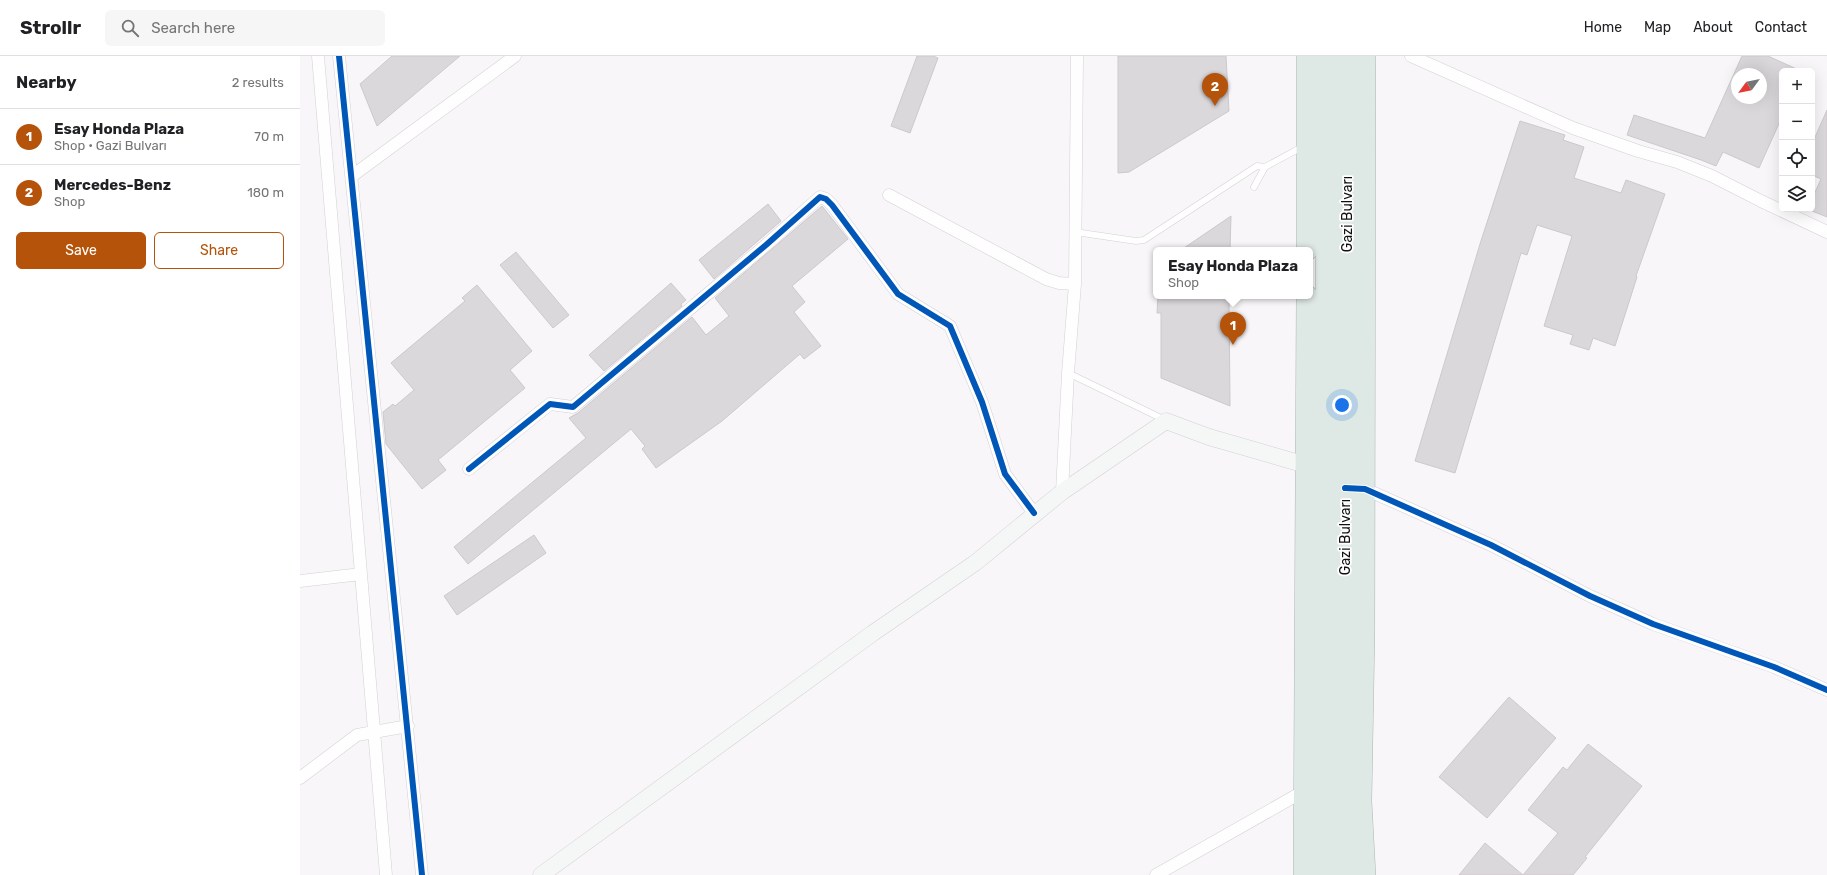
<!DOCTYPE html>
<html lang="en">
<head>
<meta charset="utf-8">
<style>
	:root { --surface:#fff; --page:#f6f6f6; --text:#202124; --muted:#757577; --line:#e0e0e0; --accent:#b45309 }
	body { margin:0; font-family:Rubik,sans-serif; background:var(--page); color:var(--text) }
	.controls { position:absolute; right:12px; top:12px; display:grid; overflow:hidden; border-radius:6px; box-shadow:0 4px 16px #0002 }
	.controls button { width:36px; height:36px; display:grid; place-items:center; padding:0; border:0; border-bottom:1px solid var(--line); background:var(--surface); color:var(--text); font:20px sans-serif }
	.compass { position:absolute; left:1431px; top:12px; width:36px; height:36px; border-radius:50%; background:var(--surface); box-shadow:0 4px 16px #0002; rotate:237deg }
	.you { position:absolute; left:1042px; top:349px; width:14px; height:14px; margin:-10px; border:3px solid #fff; border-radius:50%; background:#1a73e8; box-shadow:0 0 0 6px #1a73e833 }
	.badge { display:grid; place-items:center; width:26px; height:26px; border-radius:50%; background:var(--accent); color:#fff; font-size:13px; font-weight:700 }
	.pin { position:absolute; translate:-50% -33px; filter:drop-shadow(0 1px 2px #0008) }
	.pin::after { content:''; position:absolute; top:21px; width:14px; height:12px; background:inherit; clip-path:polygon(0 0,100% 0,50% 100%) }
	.popup { position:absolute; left:853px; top:191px; width:160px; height:52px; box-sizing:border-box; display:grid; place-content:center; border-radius:6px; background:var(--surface); filter:drop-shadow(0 1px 3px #0005); font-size:13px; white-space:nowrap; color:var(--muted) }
	.popup b { font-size:15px; color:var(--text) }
	.popup::after { content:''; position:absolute; left:50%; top:100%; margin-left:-8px; border:8px solid transparent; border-top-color:var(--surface) }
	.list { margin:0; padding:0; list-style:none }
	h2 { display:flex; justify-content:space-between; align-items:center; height:52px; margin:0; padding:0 16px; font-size:17px }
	h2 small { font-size:13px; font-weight:400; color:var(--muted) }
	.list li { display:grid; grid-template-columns:26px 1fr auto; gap:12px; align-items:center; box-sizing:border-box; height:56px; padding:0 16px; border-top:1px solid var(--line) }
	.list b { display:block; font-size:15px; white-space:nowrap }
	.list p { margin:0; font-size:13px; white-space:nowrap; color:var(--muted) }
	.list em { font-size:13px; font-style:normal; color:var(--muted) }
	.actions { display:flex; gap:8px; padding:12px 16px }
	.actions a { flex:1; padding:9px 0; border:1px solid var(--accent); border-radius:6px; text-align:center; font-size:14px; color:var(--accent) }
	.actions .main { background:var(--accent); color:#fff }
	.icon { flex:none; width:22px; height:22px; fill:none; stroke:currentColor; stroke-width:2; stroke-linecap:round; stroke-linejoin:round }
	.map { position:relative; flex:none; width:1527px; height:819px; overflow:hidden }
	header { display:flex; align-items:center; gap:24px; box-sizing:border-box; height:56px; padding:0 20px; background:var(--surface); border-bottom:1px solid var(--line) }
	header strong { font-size:19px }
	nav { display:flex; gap:22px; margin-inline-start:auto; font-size:14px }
	.search { width:280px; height:36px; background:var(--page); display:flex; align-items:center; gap:10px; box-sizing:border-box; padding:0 14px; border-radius:6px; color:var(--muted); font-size:15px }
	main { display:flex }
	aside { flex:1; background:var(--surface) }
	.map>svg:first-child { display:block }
</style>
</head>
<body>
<header>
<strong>Strollr</strong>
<div class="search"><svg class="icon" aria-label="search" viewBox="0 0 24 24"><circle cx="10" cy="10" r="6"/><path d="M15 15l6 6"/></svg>Search here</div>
<nav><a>Home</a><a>Map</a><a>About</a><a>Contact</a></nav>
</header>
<main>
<aside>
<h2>Nearby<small>2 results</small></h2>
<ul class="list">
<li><span class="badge">1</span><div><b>Esay Honda Plaza</b><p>Shop · Gazi Bulvarı</p></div><em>70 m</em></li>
<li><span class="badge">2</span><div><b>Mercedes-Benz</b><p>Shop</p></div><em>180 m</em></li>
</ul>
<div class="actions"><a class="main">Save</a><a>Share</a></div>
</aside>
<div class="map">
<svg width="1527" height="819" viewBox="0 0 1527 819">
	<rect width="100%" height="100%" fill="#f9f6fa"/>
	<path fill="#dbd8db" stroke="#ccc9cc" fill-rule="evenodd" d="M92 0H160L77 70 60 28Z
		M617 0H633L638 2 610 77 591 70Z
		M818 0H926L929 55 829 116 818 117Z
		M1442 0H1468L1501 15H1482V61L1459 112 1423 96 1416 110 1401 104 1327 79 1334 59 1405 82ZM1437 18H1461V42H1437Z
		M1527 54V161L1512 155V143L1521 123 1512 119V88Z
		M1220 65 1265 79 1263 84 1284 91 1274 122 1321 137 1326 124 1365 138 1336 220 1337 221 1315 290 1293 282 1289 294 1270 288 1273 279 1244 270 1272 180 1237 169 1227 199 1221 197 1155 417 1115 405 1180 188Z
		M468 148 481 165 414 223 399 204Z
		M522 150 548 183 492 230 505 246 494 256 521 290 504 303 500 298 422 365 356 412 342 393 345 390 331 373 168 508 154 491 286 382 269 362 278 357 392 261 406 279 429 260 415 242Z
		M931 160 930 194H881Z
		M216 196 269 259 253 272 200 209Z
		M371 227 386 244 381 248 382 250 304 315 289 299Z
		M177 229 232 295 210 314 225 332 138 404 146 414 122 433 86 388 83 356 93 348 95 350 114 334 91 307 165 245 162 242Z
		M858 240H929L930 350 861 322V257H857Z
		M234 479 246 497 157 559 144 540Z
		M1209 641 1256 682 1187 762 1139 721Z
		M1288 688 1342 730 1285 801 1287 802 1273 819H1223L1258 777 1228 754 1263 711 1267 714Z
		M1185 787 1223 819H1159Z"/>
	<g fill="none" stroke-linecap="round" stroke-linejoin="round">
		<g stroke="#d3d0d3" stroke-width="7">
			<path id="lane" d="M954 131 965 111 1004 90
				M775 176 836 185 844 184 957 110 965 111
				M768 317 865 364"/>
		</g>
		<g stroke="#d3d0d3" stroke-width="13">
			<path id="street" d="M18 0 86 819
				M39 0 122 819
				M1111 0 1273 72 1338 95 1377 106 1412 120 1461 145 1527 176
				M52 120 215 0
				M589 139 746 223 759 227 775 228
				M169 413 250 348 273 351 466 189 520 141 526 143 532 149 598 238 650 270 682 346 705 418 734 457
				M1060 433H1065L1191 489 1290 540 1353 568 1474 611 1527 634
				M762 436 768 317 775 228 777 0
				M0 525 61 518
				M0 722 57 679 108 670
				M856 819 1004 735"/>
		</g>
		<g stroke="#d3d0d3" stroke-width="17">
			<path id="secondary" d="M241 819 573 577 675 507 762 436 866 365 909 381 1006 409"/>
		</g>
		<g stroke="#adb6b3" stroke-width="22">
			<path id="highway" d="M1007 0V194
				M1065 0 1064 579 1061 745 1065 819
				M1004 819 1007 240
				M1024 819 1027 0
				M1044 819 1048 0"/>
		</g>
		<use href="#lane" stroke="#fefefe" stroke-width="6"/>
		<use href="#street" stroke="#fefefe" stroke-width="12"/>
		<use href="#secondary" stroke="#f5f7f7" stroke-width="16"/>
		<use href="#highway" stroke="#dee8e4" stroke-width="21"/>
		<g stroke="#fff" stroke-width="8">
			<path id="cycleway" d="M39 0 122 819
				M169 413 250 348 273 351 466 189 520 141 526 143 532 149 598 238 650 270 682 346 705 418 734 457
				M1045 432 1065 433 1191 489 1290 540 1353 568 1474 611 1527 634"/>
		</g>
		<use href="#cycleway" stroke="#0057b8" stroke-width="6"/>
	</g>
	<g text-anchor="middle" stroke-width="3.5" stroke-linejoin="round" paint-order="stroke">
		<g font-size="14" fill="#100f11" stroke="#fff">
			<text transform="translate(1047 158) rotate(-90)" y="5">Gazi Bulvarı</text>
			<text transform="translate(1045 481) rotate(-90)" y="5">Gazi Bulvarı</text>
		</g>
	</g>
</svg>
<div class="controls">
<button>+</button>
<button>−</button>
<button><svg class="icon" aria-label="locate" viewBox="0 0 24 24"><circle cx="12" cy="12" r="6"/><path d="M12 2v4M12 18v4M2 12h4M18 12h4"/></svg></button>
<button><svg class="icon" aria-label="layers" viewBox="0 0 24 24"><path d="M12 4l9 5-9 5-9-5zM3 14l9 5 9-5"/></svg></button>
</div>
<svg class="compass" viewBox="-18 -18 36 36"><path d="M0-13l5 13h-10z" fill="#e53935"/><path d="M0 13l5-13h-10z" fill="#757577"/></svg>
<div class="you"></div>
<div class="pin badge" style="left:933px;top:289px">1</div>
<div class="popup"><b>Esay Honda Plaza</b>Shop</div>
<div class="pin badge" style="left:915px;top:50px">2</div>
</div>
</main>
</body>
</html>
